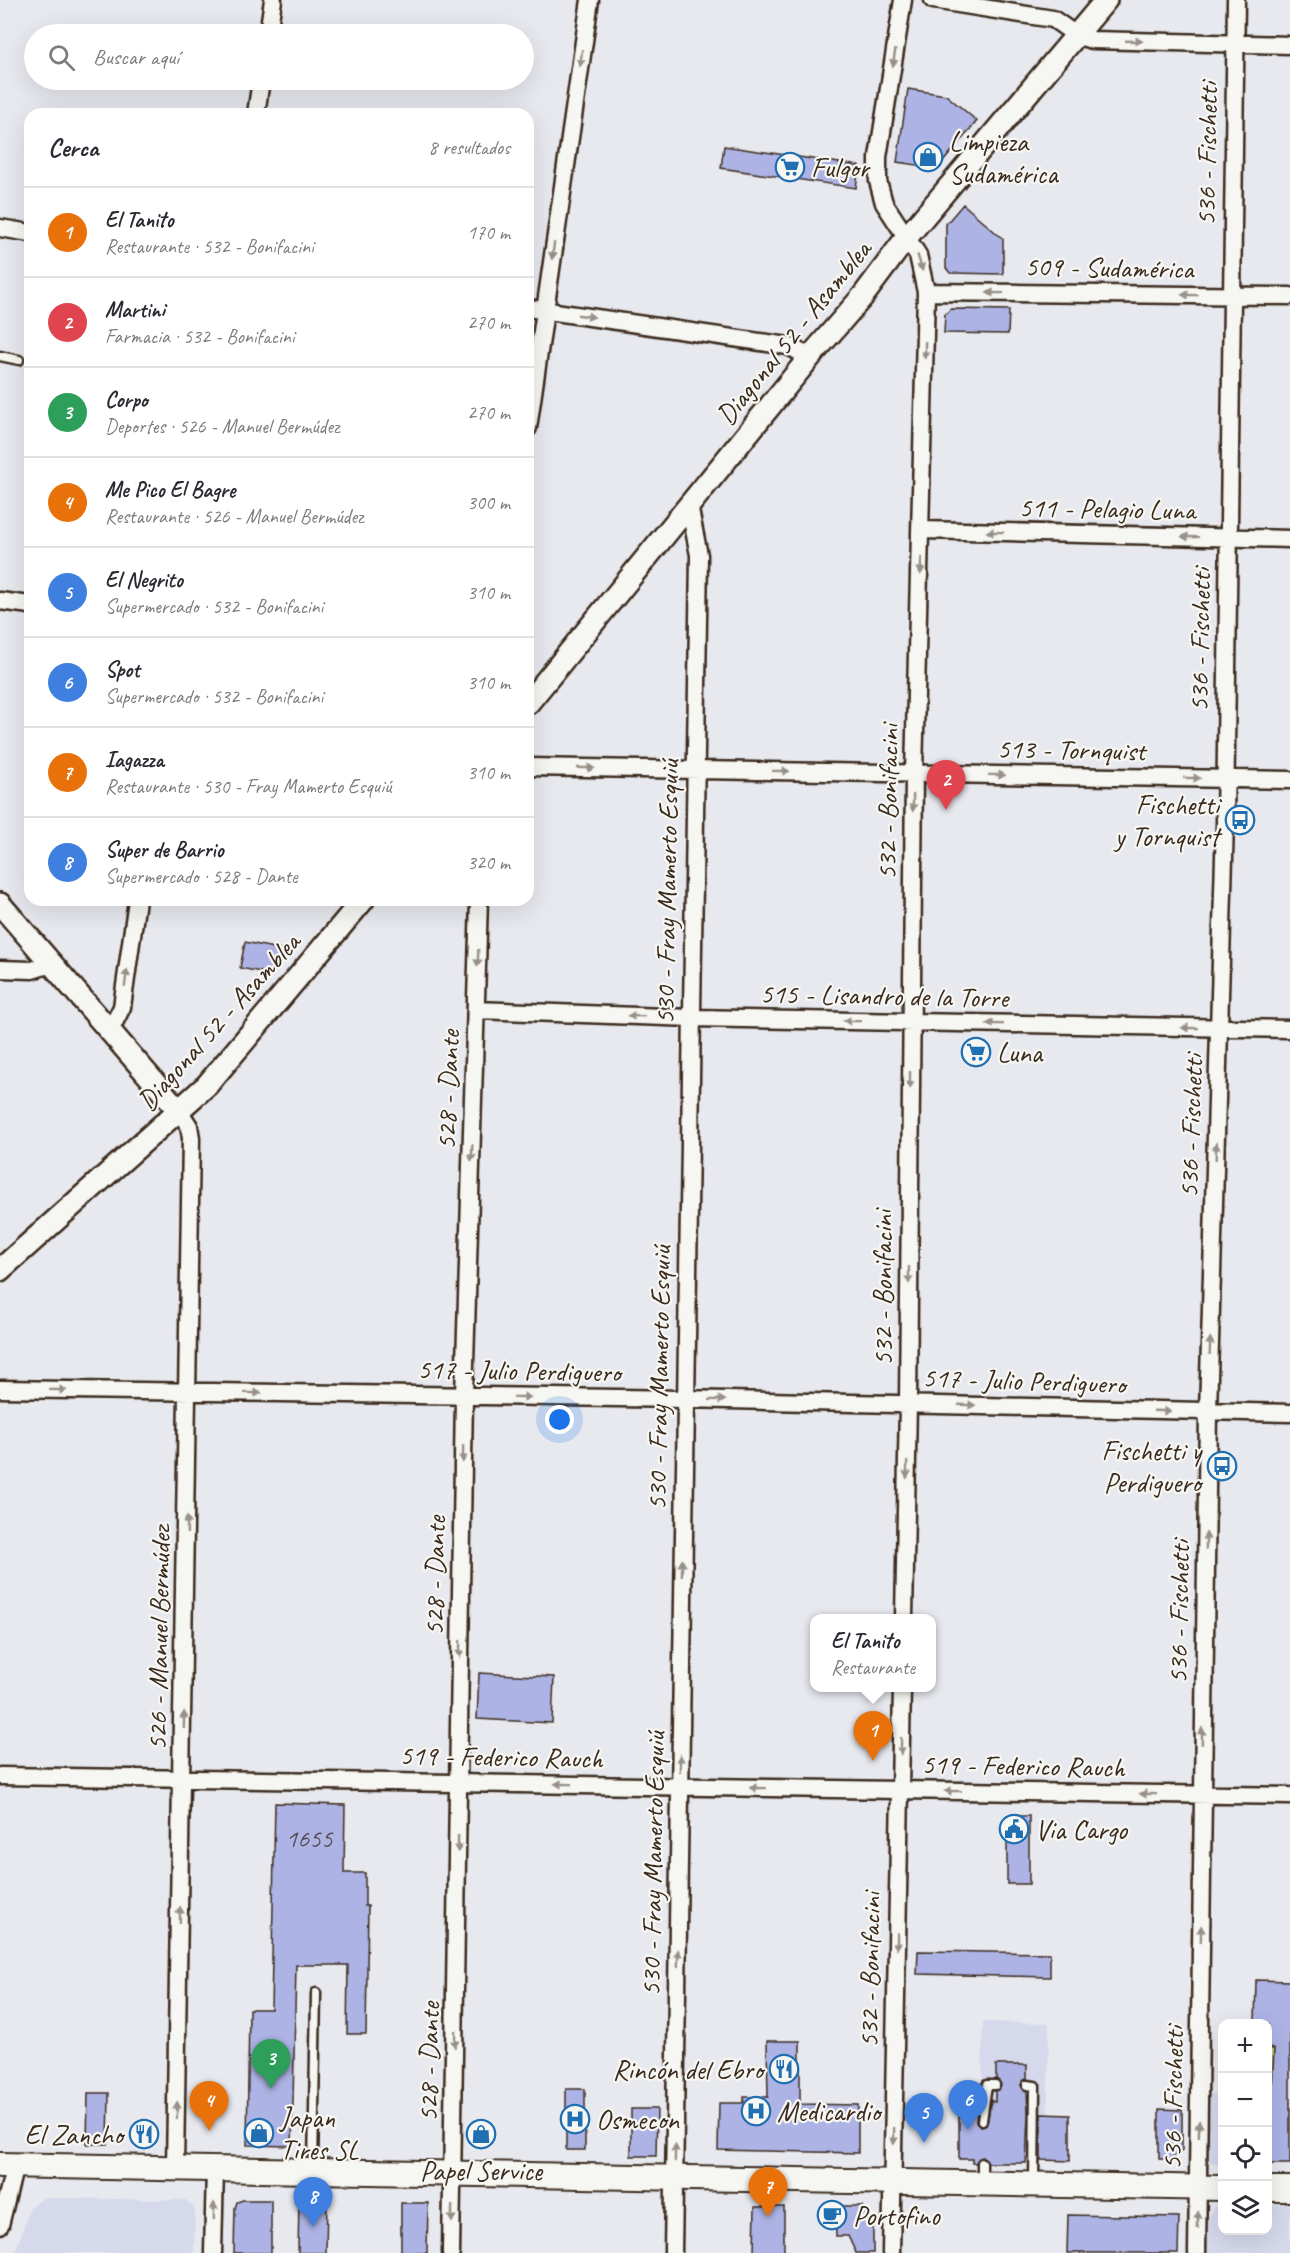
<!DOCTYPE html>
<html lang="es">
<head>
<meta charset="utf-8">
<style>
	:root { --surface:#fff; --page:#f2f2f3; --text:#2b2b33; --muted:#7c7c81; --line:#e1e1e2; --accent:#b45309 }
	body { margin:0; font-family:Caveat,sans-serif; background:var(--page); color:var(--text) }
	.controls { position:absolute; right:18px; bottom:18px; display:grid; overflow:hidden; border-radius:12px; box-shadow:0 6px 24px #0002 }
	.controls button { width:54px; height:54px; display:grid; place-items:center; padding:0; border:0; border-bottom:2px solid var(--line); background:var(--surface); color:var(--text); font:30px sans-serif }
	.you { position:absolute; left:560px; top:1420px; width:21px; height:21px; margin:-15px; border:4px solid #fff; border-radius:50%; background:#1a73e8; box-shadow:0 0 0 9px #1a73e833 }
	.badge { display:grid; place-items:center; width:39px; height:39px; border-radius:50%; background:var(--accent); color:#fff; font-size:20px; font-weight:700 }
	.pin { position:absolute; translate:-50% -50px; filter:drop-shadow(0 2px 3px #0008) }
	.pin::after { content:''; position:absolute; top:32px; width:21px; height:18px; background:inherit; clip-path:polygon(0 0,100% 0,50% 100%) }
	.popup { position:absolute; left:810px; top:1614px; width:126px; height:78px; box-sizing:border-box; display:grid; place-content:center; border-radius:12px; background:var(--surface); filter:drop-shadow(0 2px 4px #0005); font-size:20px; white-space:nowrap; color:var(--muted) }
	.popup b { font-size:22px; color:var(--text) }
	.popup::after { content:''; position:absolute; left:50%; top:100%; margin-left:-12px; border:12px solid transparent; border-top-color:var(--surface) }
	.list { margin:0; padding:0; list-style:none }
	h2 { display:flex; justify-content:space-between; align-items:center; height:78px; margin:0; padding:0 24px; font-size:26px }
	h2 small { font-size:20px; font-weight:400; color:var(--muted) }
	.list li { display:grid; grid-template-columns:39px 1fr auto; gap:18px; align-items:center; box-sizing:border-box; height:90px; padding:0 24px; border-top:2px solid var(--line) }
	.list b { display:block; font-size:22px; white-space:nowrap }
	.list p { margin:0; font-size:20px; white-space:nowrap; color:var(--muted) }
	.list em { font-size:20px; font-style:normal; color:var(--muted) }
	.icon { flex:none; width:33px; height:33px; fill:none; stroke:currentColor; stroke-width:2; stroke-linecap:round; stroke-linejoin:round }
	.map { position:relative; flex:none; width:1290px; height:2253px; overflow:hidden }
	.search { position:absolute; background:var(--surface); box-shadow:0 6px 24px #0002; left:24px; top:24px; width:510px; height:66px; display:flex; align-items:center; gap:15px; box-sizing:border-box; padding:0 21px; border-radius:33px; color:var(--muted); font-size:22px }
	.panel { position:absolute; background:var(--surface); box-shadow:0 6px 24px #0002; left:24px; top:108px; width:510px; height:798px; border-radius:18px }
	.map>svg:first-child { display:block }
</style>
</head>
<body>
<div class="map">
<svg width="1290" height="2253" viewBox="0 0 1290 2253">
	<rect width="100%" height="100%" fill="#e7e9ef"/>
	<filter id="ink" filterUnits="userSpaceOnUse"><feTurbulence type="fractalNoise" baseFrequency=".0167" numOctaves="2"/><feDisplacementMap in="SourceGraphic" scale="12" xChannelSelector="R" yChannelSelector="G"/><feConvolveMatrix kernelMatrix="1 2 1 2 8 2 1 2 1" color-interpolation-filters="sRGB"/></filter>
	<g filter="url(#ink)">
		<path fill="#d6d9ec" d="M983 2022 1049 2023 1047 2160 959 2159V2090H982Z
			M1207 2094H1222V2167L1211 2162 1206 2154Z
			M43 2198 186 2200 195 2209 194 2253H15L30 2207Z
			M1268 2204H1290V2253H1205L1206 2223 1214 2206 1222 2205V2230H1268Z"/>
		<path fill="#c2d084" stroke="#7e7d51" stroke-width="1.5" d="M1268 2048 1274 2049 1273 2095 1268 2094Z"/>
		<path fill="#adb4e5" stroke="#3b2a1e" stroke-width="1.5" d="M908 89 946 95 977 121 942 163 931 167 897 162Z
			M724 146 859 166 856 188 721 168Z
			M963 204 1003 239V274L950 273 946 268V224Z
			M951 309 1009 310 1008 334 944 333 945 314Z
			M245 942 288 951 271 974 240 968Z
			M479 1673 554 1677 552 1723 477 1719Z
			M275 1803 345 1805 344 1873H365V1906H368L366 2034H347L348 1965H296L292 2146 247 2145 249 2009H271Z
			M1007 1816H1029V1884H1007Z
			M918 1951 1050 1953V1977L917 1974Z
			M1256 1980 1290 1981V2164H1268L1274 2049 1268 2048V2024H1255Z
			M767 2041H800V2104L858 2105V2153L718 2150 719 2103H744V2097H768Z
			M996 2065H1027V2079L1021 2085 1027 2091 1028 2114 1026 2163H988L983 2157 976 2163H972V2159H959V2101H978L976 2122 981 2126 987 2124 991 2101 995 2102V2091L1001 2086 996 2079Z
			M566 2089H585V2150H566Z
			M88 2093H109L108 2144H87Z
			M631 2109H657L656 2156H631Z
			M1159 2109 1182 2110V2150L1171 2159H1159Z
			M1041 2114 1070 2115V2161L1041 2160Z
			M243 2200H271V2253H234L235 2208 237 2202Z
			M299 2201H327L326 2253H298Z
			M401 2203H428L427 2253H401Z
			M835 2206H862L873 2221V2253H856L848 2236H836Z
			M755 2207H784V2253H754Z
			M1068 2215 1179 2217 1178 2253H1067Z"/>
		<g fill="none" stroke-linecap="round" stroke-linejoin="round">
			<g stroke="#3b2a1e" stroke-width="13">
				<path id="service" d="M0 356 19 360
					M1027 2085 1035 2086 1034 2183
					M982 2120 987 2085H995
					M313 2168 316 1993
					M982 2181V2163"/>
			</g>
			<g stroke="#3b2a1e" stroke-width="21">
				<path id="minor" d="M903 0 878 157V181L884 203 918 255 926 292 914 774 908 1403 904 1618
					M933 0 1053 19 1076 35 1092 40 1290 45
					M268 34 273 0
					M256 114 261 80
					M0 228 30 233
					M926 292 1290 296
					M528 308 788 346 810 357
					M528 428 590 0
					M922 530 1290 539
					M0 601 30 605
					M528 767 1290 780
					M0 969 32 970 51 964
					M476 1010 692 1018 1290 1029
					M109 1033 122 1007 137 900
					M0 1389 684 1399 1290 1413
					M0 1776 1290 1796
					M175 2168 191 1138 189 1126 180 1112
					M0 2225 15 2165
					M213 2253 215 2169
					M451 2253 464 1396 479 900
					M673 2253 699 555 689 505
					M891 2253 902 1688
					M1197 2253 1208 1412 1225 822 1236 0"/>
			</g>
			<g stroke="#3b2a1e" stroke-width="26">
				<path id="tertiary" d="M528 703 810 357 863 296 907 237 1106 0
					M0 904 180 1112
					M0 1270 207 1085 363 900"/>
			</g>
			<g stroke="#3b2a1e" stroke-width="28">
				<path id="secondary" d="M0 2165 1222 2188
					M1268 2189H1290"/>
			</g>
			<use href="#service" stroke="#f6f6f2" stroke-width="8"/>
			<use href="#minor" stroke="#f6f6f2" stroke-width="16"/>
			<use href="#tertiary" stroke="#f6f6f2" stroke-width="21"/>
			<use href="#secondary" stroke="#f6f6f2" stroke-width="24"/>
		</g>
		<defs><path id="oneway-solid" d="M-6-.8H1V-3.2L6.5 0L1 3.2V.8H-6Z" transform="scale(1.5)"/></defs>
		<g fill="#989088">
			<use href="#oneway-solid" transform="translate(1134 41) rotate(2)"/>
			<use href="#oneway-solid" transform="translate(581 58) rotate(98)"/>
			<use href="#oneway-solid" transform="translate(894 58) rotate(99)"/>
			<use href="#oneway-solid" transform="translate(553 251) rotate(98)"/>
			<use href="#oneway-solid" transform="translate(920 263) rotate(73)"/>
			<use href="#oneway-solid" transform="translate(995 293) rotate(-179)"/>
			<use href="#oneway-solid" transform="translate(1190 295) rotate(-179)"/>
			<use href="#oneway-solid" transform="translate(586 316) rotate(8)"/>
			<use href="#oneway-solid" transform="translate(925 350) rotate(91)"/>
			<use href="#oneway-solid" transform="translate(995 532) rotate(-179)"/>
			<use href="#oneway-solid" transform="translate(1190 537) rotate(-179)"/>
			<use href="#oneway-solid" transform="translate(921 566) rotate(92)"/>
			<use href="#oneway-solid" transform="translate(586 768) rotate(1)"/>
			<use href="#oneway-solid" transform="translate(781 771) rotate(1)"/>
			<use href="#oneway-solid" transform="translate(997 775) rotate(1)"/>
			<use href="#oneway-solid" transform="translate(1192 778) rotate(1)"/>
			<use href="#oneway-solid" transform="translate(913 803) rotate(91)"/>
			<use href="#oneway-solid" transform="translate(478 958) rotate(92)"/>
			<use href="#oneway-solid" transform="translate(126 978) rotate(-82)"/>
			<use href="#oneway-solid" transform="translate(636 1016) rotate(-178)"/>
			<use href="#oneway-solid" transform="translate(852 1021) rotate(-179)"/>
			<use href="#oneway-solid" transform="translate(995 1024) rotate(-179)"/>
			<use href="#oneway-solid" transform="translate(1190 1028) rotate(-179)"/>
			<use href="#oneway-solid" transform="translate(910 1080) rotate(90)"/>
			<use href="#oneway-solid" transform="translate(1216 1151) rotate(-88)"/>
			<use href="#oneway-solid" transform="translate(472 1153) rotate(92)"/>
			<use href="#oneway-solid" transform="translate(909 1275) rotate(90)"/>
			<use href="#oneway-solid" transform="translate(1210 1346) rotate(-88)"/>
			<use href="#oneway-solid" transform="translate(58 1390) rotate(1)"/>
			<use href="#oneway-solid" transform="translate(253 1393) rotate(1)"/>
			<use href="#oneway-solid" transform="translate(522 1397) rotate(1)"/>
			<use href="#oneway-solid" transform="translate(717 1400) rotate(1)"/>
			<use href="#oneway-solid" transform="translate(967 1405) rotate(2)"/>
			<use href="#oneway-solid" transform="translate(1162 1411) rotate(2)"/>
			<use href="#oneway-solid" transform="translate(463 1454) rotate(91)"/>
			<use href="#oneway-solid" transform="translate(907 1470) rotate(91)"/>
			<use href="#oneway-solid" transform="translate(187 1525) rotate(-89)"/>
			<use href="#oneway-solid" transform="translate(1206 1541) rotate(-89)"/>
			<use href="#oneway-solid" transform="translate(682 1568) rotate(-89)"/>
			<use href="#oneway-solid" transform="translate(460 1649) rotate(91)"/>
			<use href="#oneway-solid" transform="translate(184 1720) rotate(-89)"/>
			<use href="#oneway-solid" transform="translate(1202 1736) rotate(-89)"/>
			<use href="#oneway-solid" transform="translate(901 1746) rotate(91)"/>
			<use href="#oneway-solid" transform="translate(680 1763) rotate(-89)"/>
			<use href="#oneway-solid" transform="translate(563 1784) rotate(-179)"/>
			<use href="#oneway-solid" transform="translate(758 1788) rotate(-179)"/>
			<use href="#oneway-solid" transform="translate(953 1791) rotate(-179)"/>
			<use href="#oneway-solid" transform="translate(1148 1794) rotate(-179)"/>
			<use href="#oneway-solid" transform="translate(458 1844) rotate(91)"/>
			<use href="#oneway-solid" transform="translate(180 1915) rotate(-89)"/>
			<use href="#oneway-solid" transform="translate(1201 1934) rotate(-89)"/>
			<use href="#oneway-solid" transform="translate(897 1941) rotate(91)"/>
			<use href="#oneway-solid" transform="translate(678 1958) rotate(-89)"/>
			<use href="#oneway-solid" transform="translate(455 2039) rotate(91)"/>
			<use href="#oneway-solid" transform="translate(177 2110) rotate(-89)"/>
			<use href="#oneway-solid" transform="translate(1199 2129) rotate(-89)"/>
			<use href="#oneway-solid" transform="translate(894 2136) rotate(91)"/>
			<use href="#oneway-solid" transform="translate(675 2153) rotate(-89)"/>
			<use href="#oneway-solid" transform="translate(214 2211) rotate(-89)"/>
			<use href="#oneway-solid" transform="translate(452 2214) rotate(91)"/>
			<use href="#oneway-solid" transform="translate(1198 2220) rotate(-89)"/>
		</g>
	</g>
	<defs>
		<g id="shop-ring" transform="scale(1.5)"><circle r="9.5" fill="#f6f6f2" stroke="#1f6fb2" stroke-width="1.5"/><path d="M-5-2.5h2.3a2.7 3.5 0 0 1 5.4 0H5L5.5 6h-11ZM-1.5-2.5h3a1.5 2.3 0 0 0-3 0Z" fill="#1f6fb2"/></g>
		<g id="supermarket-ring" transform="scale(1.5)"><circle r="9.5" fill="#f6f6f2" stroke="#1f6fb2" stroke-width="1.5"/><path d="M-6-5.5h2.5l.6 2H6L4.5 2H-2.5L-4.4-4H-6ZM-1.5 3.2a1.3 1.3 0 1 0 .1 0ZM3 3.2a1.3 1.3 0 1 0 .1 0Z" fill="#1f6fb2"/></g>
		<g id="bus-ring" transform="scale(1.5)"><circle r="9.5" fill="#f6f6f2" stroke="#1f6fb2" stroke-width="1.5"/><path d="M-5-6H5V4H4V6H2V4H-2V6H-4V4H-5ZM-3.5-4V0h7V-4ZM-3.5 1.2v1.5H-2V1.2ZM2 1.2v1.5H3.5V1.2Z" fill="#1f6fb2"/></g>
		<g id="civic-ring" transform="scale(1.5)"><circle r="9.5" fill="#f6f6f2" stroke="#1f6fb2" stroke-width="1.5"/><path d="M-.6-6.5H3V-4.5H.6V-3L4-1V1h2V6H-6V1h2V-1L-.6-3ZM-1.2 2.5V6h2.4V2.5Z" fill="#1f6fb2"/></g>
		<g id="restaurant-ring" transform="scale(1.5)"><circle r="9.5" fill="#f6f6f2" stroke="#1f6fb2" stroke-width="1.5"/><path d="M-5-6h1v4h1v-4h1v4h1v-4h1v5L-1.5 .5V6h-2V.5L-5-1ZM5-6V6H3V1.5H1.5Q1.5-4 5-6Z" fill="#1f6fb2"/></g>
		<g id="hospital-ring" transform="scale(1.5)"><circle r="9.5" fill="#f6f6f2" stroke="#1f6fb2" stroke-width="1.5"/><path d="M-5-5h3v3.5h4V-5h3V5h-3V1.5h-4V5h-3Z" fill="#1f6fb2"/></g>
		<g id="cafe-ring" transform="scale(1.5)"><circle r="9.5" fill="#f6f6f2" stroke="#1f6fb2" stroke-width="1.5"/><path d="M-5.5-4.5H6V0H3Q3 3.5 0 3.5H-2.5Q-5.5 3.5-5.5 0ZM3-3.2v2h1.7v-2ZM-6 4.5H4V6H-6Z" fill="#1f6fb2"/></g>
	</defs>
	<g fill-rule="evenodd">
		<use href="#shop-ring" x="928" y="157"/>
		<use href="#supermarket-ring" x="790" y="167"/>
		<use href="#bus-ring" x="1240" y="820"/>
		<use href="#supermarket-ring" x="976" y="1052"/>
		<use href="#bus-ring" x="1222" y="1466"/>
		<use href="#civic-ring" x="1014" y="1829"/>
		<use href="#restaurant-ring" x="784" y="2069"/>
		<use href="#hospital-ring" x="756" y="2111"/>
		<use href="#hospital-ring" x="575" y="2119"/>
		<use href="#shop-ring" x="259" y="2133"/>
		<use href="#restaurant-ring" x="144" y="2134"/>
		<use href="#shop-ring" x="481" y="2134"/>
		<use href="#cafe-ring" x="832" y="2215"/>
	</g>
	<g text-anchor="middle" stroke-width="4.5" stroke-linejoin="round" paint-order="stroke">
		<g font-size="26" fill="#584c50">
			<text x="309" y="1847">1655</text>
		</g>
		<g font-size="28" fill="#3b2a1e" stroke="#f6f6f2" text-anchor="start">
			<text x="949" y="151">Limpieza<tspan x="949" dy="32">Sudamérica</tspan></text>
			<text x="811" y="177">Fulgor</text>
			<text x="1219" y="814" text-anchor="end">Fischetti<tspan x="1219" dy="32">y Tornquist</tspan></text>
			<text x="997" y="1062">Luna</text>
			<text x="1201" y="1460" text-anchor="end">Fischetti y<tspan x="1201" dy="32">Perdiguero</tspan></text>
			<text x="1035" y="1839">Via Cargo</text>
			<text x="763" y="2079" text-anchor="end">Rincón del Ebro</text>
			<text x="777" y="2121">Medicardio</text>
			<text x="280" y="2127">Japan<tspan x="280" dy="32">Tires SL</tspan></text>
			<text x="596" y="2129">Osmecon</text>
			<text x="123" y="2144" text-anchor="end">El Zancho</text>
			<text x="481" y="2180" text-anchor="middle">Papel Service</text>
			<text x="853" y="2225">Portofino</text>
		</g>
		<g font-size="28" fill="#3b2a1e" stroke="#f6f6f2">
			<text transform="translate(1206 154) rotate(-89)" y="10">536 - Fischetti</text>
			<text transform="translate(1109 267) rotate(1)" y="10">509 - Sudamérica</text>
			<text transform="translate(793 332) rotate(-51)" y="10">Diagonal 52 - Asamblea</text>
			<text transform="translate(1107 508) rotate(1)" y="10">511 - Pelagio Luna</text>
			<text transform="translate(1199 640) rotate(-89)" y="10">536 - Fischetti</text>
			<text transform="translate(1071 749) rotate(1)" y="10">513 - Tornquist</text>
			<text transform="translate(887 802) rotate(-89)" y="10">532 - Bonifacini</text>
			<text transform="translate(666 892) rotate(-89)" y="10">530 - Fray Mamerto Esquiú</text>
			<text transform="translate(884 995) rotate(1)" y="10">515 - Lisandro de la Torre</text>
			<text transform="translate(218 1021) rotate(-48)" y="10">Diagonal 52 - Asamblea</text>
			<text transform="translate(447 1090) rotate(-88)" y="10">528 - Dante</text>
			<text transform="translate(1190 1126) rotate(-88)" y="10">536 - Fischetti</text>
			<text transform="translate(882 1288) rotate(-90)" y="10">532 - Bonifacini</text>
			<text transform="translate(519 1370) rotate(1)" y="10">517 - Julio Perdiguero</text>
			<text transform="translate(658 1378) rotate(-89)" y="10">530 - Fray Mamerto Esquiú</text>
			<text transform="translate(1024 1380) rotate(2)" y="10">517 - Julio Perdiguero</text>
			<text transform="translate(434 1576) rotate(-89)" y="10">528 - Dante</text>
			<text transform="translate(1178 1612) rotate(-89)" y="10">536 - Fischetti</text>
			<text transform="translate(158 1638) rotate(-89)" y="10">526 - Manuel Bermúdez</text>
			<text transform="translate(501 1756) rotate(1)" y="10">519 - Federico Rauch</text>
			<text transform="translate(1023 1765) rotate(1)" y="10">519 - Federico Rauch</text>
			<text transform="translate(652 1864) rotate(-89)" y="10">530 - Fray Mamerto Esquiú</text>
			<text transform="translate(869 1970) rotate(-89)" y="10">532 - Bonifacini</text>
			<text transform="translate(428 2062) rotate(-89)" y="10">528 - Dante</text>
			<text transform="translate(1172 2098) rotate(-89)" y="10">536 - Fischetti</text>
		</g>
	</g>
</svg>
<div class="controls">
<button>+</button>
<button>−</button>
<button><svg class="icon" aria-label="locate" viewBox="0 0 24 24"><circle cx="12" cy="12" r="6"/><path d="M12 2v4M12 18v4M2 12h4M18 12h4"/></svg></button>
<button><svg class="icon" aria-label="layers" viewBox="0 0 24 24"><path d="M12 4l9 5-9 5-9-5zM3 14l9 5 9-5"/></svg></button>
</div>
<div class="you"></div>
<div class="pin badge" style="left:873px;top:1761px;background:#e8710a">1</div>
<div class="popup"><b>El Tanito</b>Restaurante</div>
<div class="pin badge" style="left:946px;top:810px;background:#e0444e">2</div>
<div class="pin badge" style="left:271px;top:2089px;background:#2e9e5b">3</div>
<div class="pin badge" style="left:209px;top:2131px;background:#e8710a">4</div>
<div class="pin badge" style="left:924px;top:2143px;background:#3f7fe0">5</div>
<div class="pin badge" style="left:968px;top:2130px;background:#3f7fe0">6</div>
<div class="pin badge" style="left:768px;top:2217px;background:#e8710a">7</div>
<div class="pin badge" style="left:313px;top:2227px;background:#3f7fe0">8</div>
<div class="search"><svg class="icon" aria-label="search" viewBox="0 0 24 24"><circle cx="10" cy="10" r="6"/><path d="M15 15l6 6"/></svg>Buscar aquí</div>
<section class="panel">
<h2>Cerca<small>8 resultados</small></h2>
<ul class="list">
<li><span class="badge" style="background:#e8710a">1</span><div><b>El Tanito</b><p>Restaurante · 532 - Bonifacini</p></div><em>170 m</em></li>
<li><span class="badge" style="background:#e0444e">2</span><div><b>Martini</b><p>Farmacia · 532 - Bonifacini</p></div><em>270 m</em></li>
<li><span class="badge" style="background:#2e9e5b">3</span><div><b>Corpo</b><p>Deportes · 526 - Manuel Bermúdez</p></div><em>270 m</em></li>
<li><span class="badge" style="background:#e8710a">4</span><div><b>Me Pico El Bagre</b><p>Restaurante · 526 - Manuel Bermúdez</p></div><em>300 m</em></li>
<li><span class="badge" style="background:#3f7fe0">5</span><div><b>El Negrito</b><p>Supermercado · 532 - Bonifacini</p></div><em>310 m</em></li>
<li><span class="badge" style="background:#3f7fe0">6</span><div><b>Spot</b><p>Supermercado · 532 - Bonifacini</p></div><em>310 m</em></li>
<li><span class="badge" style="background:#e8710a">7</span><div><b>Iagazza</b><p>Restaurante · 530 - Fray Mamerto Esquiú</p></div><em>310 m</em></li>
<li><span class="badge" style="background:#3f7fe0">8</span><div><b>Super de Barrio</b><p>Supermercado · 528 - Dante</p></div><em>320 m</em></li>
</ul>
</section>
</div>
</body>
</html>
